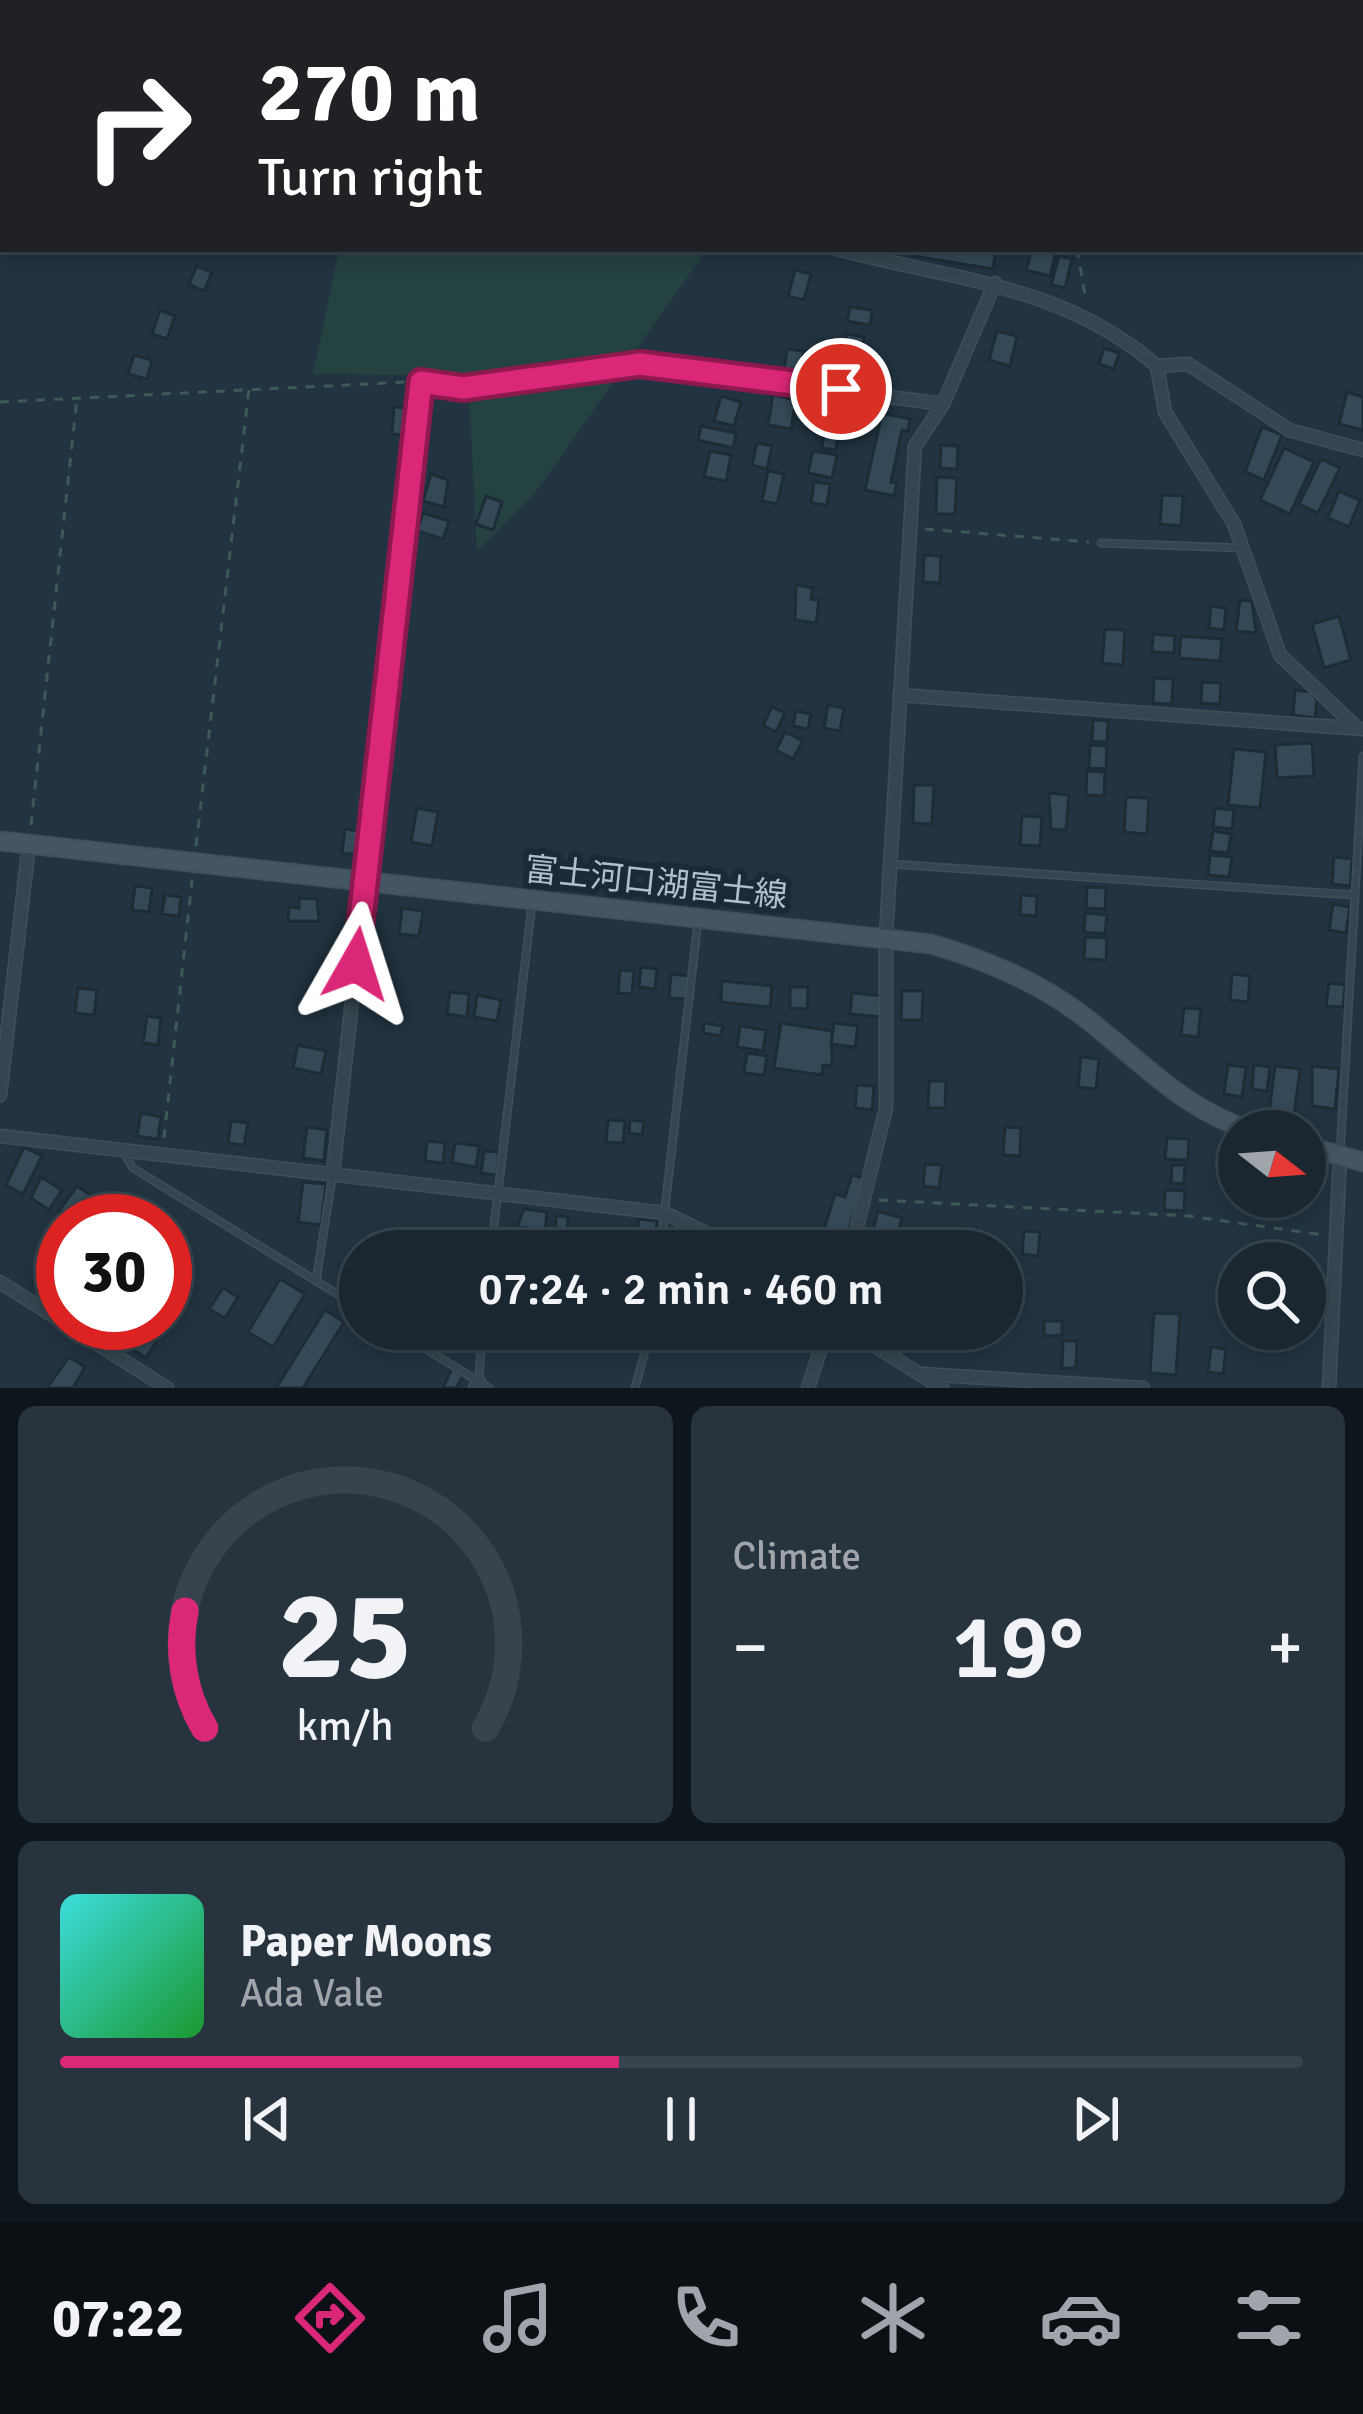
<!DOCTYPE html>
<meta charset="utf-8">
<style>
:root{--surface:#1a2731;--page:#27333d;--text:#f1f3f6;--muted:#9fa5ab;--line:#38444d;--accent:#db2777}
body{margin:0;font-family:Signika,"Noto Sans JP",sans-serif;background:var(--page);color:var(--text);height:100vh;display:flex;flex-direction:column;font-size:45px;white-space:nowrap}
*{box-sizing:border-box;margin:0}
p{font-size:39px;color:var(--muted)}
.icon{flex:none;width:66px;height:66px;fill:none;stroke:currentColor;stroke-width:2;stroke-linecap:round;stroke-linejoin:round}
.map{position:relative;height:1388px;overflow:hidden}
.drawer{display:flex;flex-direction:column;gap:18px;padding:18px;background:#0e151b;flex:1}
.drawer>*{flex:none}
.hud{position:absolute;left:0px;top:0px;width:1365px;height:252px;box-shadow:0 6px 18px #0003,0 0 0 3px var(--line);background:#202124;color:#fff;overflow:hidden}
.needle{width:78px;rotate:107deg}
.fabs{position:absolute;left:1218px;top:1110px;display:grid;gap:24px}
.fabs a{display:grid;place-items:center;width:108px;height:108px;border-radius:50%;background:var(--surface);box-shadow:0 6px 18px #0003,0 0 0 3px var(--line);font-size:60px}
.speed{position:absolute;left:36px;top:1194px;display:flex;gap:24px;font-size:60px;font-weight:700;text-align:center}
.speed>*{display:grid;place-content:center;width:156px;height:156px;border-radius:50%;background:var(--surface);box-shadow:0 6px 18px #0003,0 0 0 3px var(--line);line-height:1}
.speed .limit{border:18px solid #d22;background:#fff;color:#111}
.pin{position:absolute;display:grid;place-items:center;width:102px;height:102px;color:#fff;margin:-51px;border:6px solid #fff;border-radius:50%;box-shadow:0 3px 12px #0007}
.me{position:absolute;width:132px;margin:-66px;rotate:6deg;stroke-linejoin:round;filter:drop-shadow(0 0 9px #0008)}
.turn{display:flex;align-items:center;gap:42px;height:252px;padding:0 60px;font-size:54px}
.turn .icon{width:156px;height:156px;stroke-width:2.5}
.turn b{display:block;font-size:84px;line-height:102px}
.big{font-size:90px;font-weight:600;line-height:1.1}
.drawer .card{flex:1;display:flex;flex-direction:column;justify-content:center;gap:18px;min-width:0;padding:0 42px;border-radius:18px;background:var(--page)}
.drawer .dial{align-items:center;gap:0}
.dial svg{height:312px;overflow:visible;fill:none;stroke:var(--line);stroke-width:7;stroke-linecap:round;text-anchor:middle}
.dial text{fill:var(--text);stroke:none}
.song{display:flex;align-items:center;gap:36px}
.cover{width:144px;height:144px;border-radius:18px;background:linear-gradient(135deg,hsl(180 70% 55%),hsl(130 70% 35%))}
.played{height:12px;border-radius:6px;background:linear-gradient(90deg,var(--accent) 45%,var(--line) 45%)}
.keys{display:flex;justify-content:space-around;direction:ltr}
.heat{display:flex;justify-content:space-between;align-items:center;font-size:66px;direction:ltr}
.drawer .tiles{flex:1;display:grid;gap:18px;grid-template-columns:1fr 1fr}
.card:last-child{grid-column:span 2}
.trip{position:absolute;left:339px;top:1230px;width:684px;height:120px;border-radius:60px;background:var(--surface);box-shadow:0 6px 18px #0003,0 0 0 3px var(--line);font-weight:600;line-height:120px;text-align:center}
.menu{display:flex;height:192px;justify-content:space-around;align-items:center;background:#0a1014;color:var(--muted)}
.menu .icon{width:84px;height:84px}
.menu .active{color:var(--accent)}
.menu b{font-size:54px;color:var(--text)}
.map>svg:first-child{display:block}
.green{fill:#244240}
.building{fill:#334957;stroke:#1d2d37;stroke-width:3}
.lines{fill:none;stroke-linecap:round;stroke-linejoin:round}
.service-casing{stroke:#3f4f59;stroke-width:9}
.minor-casing{stroke:#3f4f59;stroke-width:15}
.secondary-casing{stroke:#3f4f59;stroke-width:21}
.path{stroke:#3d5a57;stroke-width:3;stroke-dasharray:9 9;stroke-linecap:butt}
.service{stroke:#364650;stroke-width:6}
.minor{stroke:#364650;stroke-width:12}
.secondary{stroke:#445564;stroke-width:18}
.route-casing{stroke:#8e194d;stroke-width:30}
.route{stroke:#db2777;stroke-width:21}
.labels{text-anchor:middle;dominant-baseline:central;stroke-width:12;stroke-linejoin:round;paint-order:stroke}
.street-label{font-size:33px;fill:#b2c0cb;stroke:#1b2b35}
</style>
<div class="map">
<svg width="1363" height="1388" viewBox="0 0 1363 1388">
<rect width="100%" height="100%" fill="#223441"/>
<g class="green">
<path d="M29 0H315L32 3Z"/>
<path d="M404 0H817L402 3Z"/>
<path d="M339 249H707L536 492 477 551 468 375 313 374Z"/>
</g>
<g class="building">
<path d="M3 118V170H0V119Z"/>
<path d="M915 249H996L993 269 914 256Z"/>
<path d="M1032 249H1057L1050 276 1026 270Z"/>
<path d="M1059 256 1072 259 1065 288 1051 285Z"/>
<path d="M197 266 212 272 204 291 189 284Z"/>
<path d="M795 270 811 274 804 300 788 296Z"/>
<path d="M850 307 872 310 870 325 847 321Z"/>
<path d="M160 310 175 316 167 339 152 334Z"/>
<path d="M997 331 1017 336 1010 366 989 360Z"/>
<path d="M847 334 864 337 861 358 843 355Z"/>
<path d="M1104 348 1119 353 1114 369 1099 364Z"/>
<path d="M787 349 803 351 801 373 784 371Z"/>
<path d="M134 355 152 360 147 379 128 374Z"/>
<path d="M846 360 862 363 857 387 841 384Z"/>
<path d="M1347 392 1363 397V430L1339 424Z"/>
<path d="M773 395 796 400 791 429 768 425Z"/>
<path d="M721 396 741 402 734 426 714 421Z"/>
<path d="M829 397 846 400 842 424 825 421Z"/>
<path d="M394 407 412 408 409 435 392 434Z"/>
<path d="M882 413 910 419 908 431 902 430 891 482 897 483 894 496 865 490Z"/>
<path d="M701 426 736 433 733 448 698 440Z"/>
<path d="M1262 427 1282 435 1264 480 1245 472Z"/>
<path d="M825 428 839 430 836 450 822 448Z"/>
<path d="M757 443 772 446 767 469 752 465Z"/>
<path d="M941 445 958 446 957 469 940 468Z"/>
<path d="M1284 448 1314 462 1290 514 1260 500Z"/>
<path d="M710 451 731 455 726 481 704 477Z"/>
<path d="M813 451 837 455 832 478 808 473Z"/>
<path d="M1321 459 1340 468 1318 513 1299 504Z"/>
<path d="M768 471 784 474 777 504 762 501Z"/>
<path d="M431 474 448 480 444 507 423 501Z"/>
<path d="M937 477 957 478 955 514H936Z"/>
<path d="M814 482 830 484 827 505 811 503Z"/>
<path d="M1339 491 1360 500 1349 527 1328 518Z"/>
<path d="M1162 495 1183 496 1181 526 1160 524Z"/>
<path d="M486 496 502 502 493 530 476 524Z"/>
<path d="M423 513 449 521 443 539 417 531Z"/>
<path d="M924 555 941 556 940 583 923 582Z"/>
<path d="M796 585 813 588 811 599 819 600 816 623 795 620Z"/>
<path d="M1240 600 1252 601 1256 633 1236 631Z"/>
<path d="M1211 606 1226 608 1224 630 1209 628Z"/>
<path d="M1339 616 1351 660 1324 668 1312 624Z"/>
<path d="M1105 629 1125 630 1123 665 1102 663Z"/>
<path d="M1153 634 1175 636 1174 653 1152 652Z"/>
<path d="M1181 636 1222 639 1220 661 1179 658Z"/>
<path d="M1154 678 1173 679 1172 704 1153 703Z"/>
<path d="M1202 682 1221 683 1220 704 1201 703Z"/>
<path d="M1295 690 1311 692 1317 700 1315 718 1293 715Z"/>
<path d="M828 705 844 708 840 731 824 728Z"/>
<path d="M772 707 785 713 776 732 763 725Z"/>
<path d="M796 711 811 714 808 729 793 726Z"/>
<path d="M1093 720 1108 721 1107 742 1092 741Z"/>
<path d="M785 732 803 741 793 759 776 750Z"/>
<path d="M1312 743 1314 776 1277 778 1275 745Z"/>
<path d="M1090 745 1107 746 1106 769 1089 768Z"/>
<path d="M1234 749 1266 752 1260 808 1228 805Z"/>
<path d="M1087 771 1105 772 1104 796 1086 795Z"/>
<path d="M914 785H934L932 824 913 823Z"/>
<path d="M1049 793 1069 795 1066 830 1051 829Z"/>
<path d="M1126 797 1149 798 1147 834 1124 832Z"/>
<path d="M417 808 438 812 432 846 411 842Z"/>
<path d="M1215 808 1234 810 1232 829 1213 827Z"/>
<path d="M1022 816 1042 817 1040 846 1020 845Z"/>
<path d="M345 829 366 832 363 855 342 853Z"/>
<path d="M1213 831 1231 834 1228 853 1210 851Z"/>
<path d="M1210 855 1232 857 1229 877 1208 875Z"/>
<path d="M1334 857 1352 859 1350 886 1332 884Z"/>
<path d="M135 886 152 888 149 912 132 910Z"/>
<path d="M1087 887 1106 888 1105 909 1086 908Z"/>
<path d="M165 895 181 897 179 916 162 914Z"/>
<path d="M1021 895 1037 896 1036 916 1020 915Z"/>
<path d="M299 898 317 899 319 921H288L289 907 299 908Z"/>
<path d="M1333 904 1350 907 1346 933 1329 930Z"/>
<path d="M402 908 423 911 419 936 399 934Z"/>
<path d="M1085 913 1107 915 1105 934 1084 932Z"/>
<path d="M1085 937 1107 938 1106 960 1084 959Z"/>
<path d="M641 967 657 969 655 989 639 987Z"/>
<path d="M620 970 634 971 632 994 618 993Z"/>
<path d="M671 974 689 976 687 999 669 998Z"/>
<path d="M1232 974 1250 976 1248 1002 1230 1000Z"/>
<path d="M722 981 772 986 770 1007 721 1002Z"/>
<path d="M1329 983 1345 985 1343 1007 1326 1006Z"/>
<path d="M790 987H808L807 1009 790 1008Z"/>
<path d="M78 988 97 990 94 1015 75 1013Z"/>
<path d="M902 991H923L922 1020H901Z"/>
<path d="M450 992 469 994 467 1017 447 1014Z"/>
<path d="M852 993 884 996 882 1017 850 1014Z"/>
<path d="M477 995 501 1000 497 1021 474 1017Z"/>
<path d="M1184 1008 1201 1009 1198 1037 1181 1035Z"/>
<path d="M147 1016 161 1018 158 1045 143 1043Z"/>
<path d="M704 1023 723 1026 721 1036 703 1033Z"/>
<path d="M781 1023 832 1031V1066L823 1065 822 1075 774 1068Z"/>
<path d="M834 1023 858 1026 855 1047 831 1044Z"/>
<path d="M740 1026 766 1030 763 1051 737 1047Z"/>
<path d="M298 1045 326 1051 321 1074 293 1068Z"/>
<path d="M747 1053 767 1056 764 1075 744 1073Z"/>
<path d="M1081 1057 1099 1059 1096 1089 1078 1087Z"/>
<path d="M1228 1065 1246 1067 1242 1097 1224 1094Z"/>
<path d="M1254 1065 1270 1067 1267 1091 1252 1089Z"/>
<path d="M1275 1066 1300 1069 1294 1116 1269 1113Z"/>
<path d="M1312 1066 1339 1069 1335 1109 1312 1106Z"/>
<path d="M929 1081H946L945 1108H928Z"/>
<path d="M857 1085 874 1086 872 1110 855 1108Z"/>
<path d="M141 1113 161 1117 158 1139 137 1136Z"/>
<path d="M608 1120 625 1121 623 1143 606 1142Z"/>
<path d="M630 1120 644 1122 642 1135 629 1133Z"/>
<path d="M231 1121 248 1123 244 1145 228 1143Z"/>
<path d="M307 1127 327 1130 324 1161 303 1158Z"/>
<path d="M1005 1127 1021 1128 1020 1156 1003 1155Z"/>
<path d="M1167 1138 1189 1139 1188 1160 1165 1159Z"/>
<path d="M427 1141 445 1143 443 1163 425 1161Z"/>
<path d="M455 1143 479 1146 476 1167 452 1163Z"/>
<path d="M24 1147 42 1156 23 1194 6 1185Z"/>
<path d="M484 1151 499 1152 497 1175 481 1173Z"/>
<path d="M925 1164 942 1165 939 1188 923 1186Z"/>
<path d="M1172 1165H1185L1184 1184 1171 1183Z"/>
<path d="M852 1175 864 1178 846 1239 823 1233 835 1194 845 1197Z"/>
<path d="M41 1177 62 1190 49 1210 31 1198Z"/>
<path d="M303 1182 326 1184 321 1225 298 1222Z"/>
<path d="M77 1186 92 1196 70 1221 58 1212Z"/>
<path d="M1165 1190 1185 1191 1184 1211 1164 1210Z"/>
<path d="M524 1209 547 1212 545 1230 517 1227Z"/>
<path d="M878 1211 902 1218 893 1251H867Z"/>
<path d="M556 1216 568 1217 567 1232 555 1231Z"/>
<path d="M639 1219 657 1221 653 1251 635 1250Z"/>
<path d="M63 1230V1281L52 1300 32 1284Z"/>
<path d="M1024 1231 1040 1232 1038 1256 1022 1254Z"/>
<path d="M958 1239 985 1242 984 1251H956Z"/>
<path d="M280 1279 305 1294 273 1347 248 1332Z"/>
<path d="M223 1288 238 1297 225 1318 209 1309Z"/>
<path d="M165 1304 175 1310 146 1358 130 1348 146 1323H165Z"/>
<path d="M325 1310 344 1322 303 1388H276Z"/>
<path d="M1154 1313 1180 1314 1176 1375 1150 1373Z"/>
<path d="M1044 1321H1062V1335L1044 1336Z"/>
<path d="M432 1329H448L446 1341 431 1339Z"/>
<path d="M454 1329H476L475 1347 452 1346Z"/>
<path d="M549 1329H567L564 1347 551 1345Z"/>
<path d="M1063 1341H1077L1076 1368H1062Z"/>
<path d="M1211 1347 1226 1349 1223 1374 1208 1372Z"/>
<path d="M69 1357 85 1367 73 1388H47Z"/>
<path d="M452 1368 463 1376 456 1388H443Z"/>
</g>
<g class="lines">
<defs>
<g id="service">
<path d="M1101 543 1242 548"/>
<path d="M891 864 1354 895"/>
<path d="M122 1150 133 1168 360 1308"/>
<path d="M1340 1154 1363 756"/>
<path d="M491 1251 532 904"/>
<path d="M660 1251 698 921"/>
<path d="M316 1281 333 1172"/>
<path d="M394 1329 489 1388"/>
<path d="M479 1379 482 1329"/>
<path d="M635 1388 651 1329"/>
</g>
<g id="minor">
<path d="M1362 20 1363 17"/>
<path d="M0 22 3 23"/>
<path d="M1362 140 1363 142"/>
<path d="M837 249C952 280 1062 284 1157 366L1188 364 1289 430 1363 450"/>
<path d="M1157 366 1165 412 1234 524 1280 655 1354 725"/>
<path d="M900 695 1363 729"/>
<path d="M0 1095 29 844"/>
<path d="M0 1136 665 1213 742 1251"/>
<path d="M333 1172 421 382 463 388 640 364 943 404"/>
<path d="M851 1251 886 1108V936L915 446 943 404 995 283"/>
<path d="M0 1282 63 1322"/>
<path d="M64 1323 167 1388"/>
<path d="M848 1329 942 1388"/>
<path d="M922 1374 1143 1388"/>
<path d="M475 1388 479 1382"/>
<path d="M808 1388 827 1329"/>
<path d="M1329 1388 1340 1155"/>
</g>
<g id="secondary">
<path d="M0 841 931 944C986 960 1036 981 1083 1016 1138 1058 1184 1111 1253 1131"/>
<path d="M1305 1146 1363 1162"/>
</g>
</defs>
<use href="#service" class="service-casing"/>
<use href="#minor" class="minor-casing"/>
<use href="#secondary" class="secondary-casing"/>
<g class="path">
<path d="M896 0 900 3"/>
<path d="M1077 249 1086 301"/>
<path d="M0 402 407 382"/>
<path d="M925 529 1089 542"/>
<path d="M31 825 77 398"/>
<path d="M196 846 249 389"/>
<path d="M164 1138 192 880"/>
<path d="M879 1200 1189 1216 1323 1235"/>
</g>
<use href="#service" class="service"/>
<use href="#minor" class="minor"/>
<use href="#secondary" class="secondary"/>
</g>
<g class="lines">
<defs>
<path id="route" d="M356 964 421 382 463 388 640 364 841 389"/>
</defs>
<use href="#route" class="route-casing"/>
<use href="#route" class="route"/>
</g>
<g class="labels">
<g class="street-label">
<text transform="translate(656 883) rotate(6)">富士河口湖富士線</text>
</g>
</g>
</svg>
<div class="fabs">
<a><svg class="needle" viewBox="-14 -14 28 28"><path d="M0-13l5 13h-10z" fill="#e53935"/><path d="M0 13l5-13h-10z" fill="#9fa5ab"/></svg></a>
<a><svg class="icon" aria-label="search" viewBox="0 0 24 24"><circle cx="10" cy="10" r="6"/><path d="M15 15l6 6"/></svg></a>
</div>
<div class="speed"><div class="limit">30</div></div>
<div class="pin" style="left:841px;top:389px;background:#d93025"><svg class="icon" aria-label="arrive" viewBox="0 0 24 24"><path d="M6 21V4h12l-3 4 3 4H6"/></svg></div>
<svg class="me" style="left:356px;top:964px" viewBox="-20 -20 40 40"><path d="M0-17L14 15 0 8-14 15z" fill="#db2777" stroke="#fff" stroke-width="4"/></svg>
<div class="trip">07:24 · 2 min · 460 m</div>
<div class="hud">
<div class="turn"><svg class="icon" aria-label="right" viewBox="0 0 24 24"><path d="M7 20v-9h11M14 6l5 5-5 5"/></svg><div><b>270 m</b>Turn right</div></div>
</div>
</div>
<section class="drawer">
<div class="tiles">
<div class="card dial"><svg viewBox="0 0 100 80">
<path d="M14 69A42 42 0 1 1 86 69"/>
<path d="M14 69A42 42 0 0 1 9 39" stroke="#db2777"/>
<text x="50" y="56" font-size="32" font-weight="700">25</text>
<text x="50" y="72" font-size="11">km/h</text>
</svg></div>
<div class="card"><p>Climate</p>
<div class="heat"><a>−</a><b class="big">19°</b><a>+</a></div>
</div>
<div class="card">
<div class="song"><i class="cover"></i><div><b>Paper Moons</b><p>Ada Vale</p></div></div>
<div class="played"></div>
<div class="keys"><svg class="icon" aria-label="previous" viewBox="0 0 24 24"><path d="M18 5L8 12l10 7zM5 5v14"/></svg><svg class="icon" aria-label="pause" viewBox="0 0 24 24"><path d="M8 5v14M16 5v14"/></svg><svg class="icon" aria-label="next" viewBox="0 0 24 24"><path d="M6 5l10 7-10 7zM19 5v14"/></svg></div>
</div>
</div>
</section>
<nav class="menu">
<b>07:22</b>
<svg class="icon active" aria-label="directions" viewBox="0 0 24 24"><path d="M12 3l9 9-9 9-9-9zM9 14v-3h6M13 9l2 2-2 2"/></svg>
<svg class="icon" aria-label="music" viewBox="0 0 24 24"><path d="M9 18V5l10-2v13"/><circle cx="6" cy="18" r="3"/><circle cx="16" cy="16" r="3"/></svg>
<svg class="icon" aria-label="phone" viewBox="0 0 24 24"><path d="M5 4h4l2 5-3 2q2 4 5 5l2-3 5 2v4C11 20 4 13 5 4z"/></svg>
<svg class="icon" aria-label="climate" viewBox="0 0 24 24"><path d="M12 3v18M4 7l16 10M4 17L20 7"/></svg>
<svg class="icon" aria-label="car" viewBox="0 0 24 24"><path d="M5 17H2v-5l4-1 3-4h7l3 4 3 1v5h-3M9 17h6M6 11h13"/><circle cx="7" cy="17" r="2"/><circle cx="17" cy="17" r="2"/></svg>
<svg class="icon" aria-label="filters" viewBox="0 0 24 24"><path d="M4 7h16M4 17h16"/><circle cx="9" cy="7" r="2"/><circle cx="15" cy="17" r="2"/></svg>
</nav>
